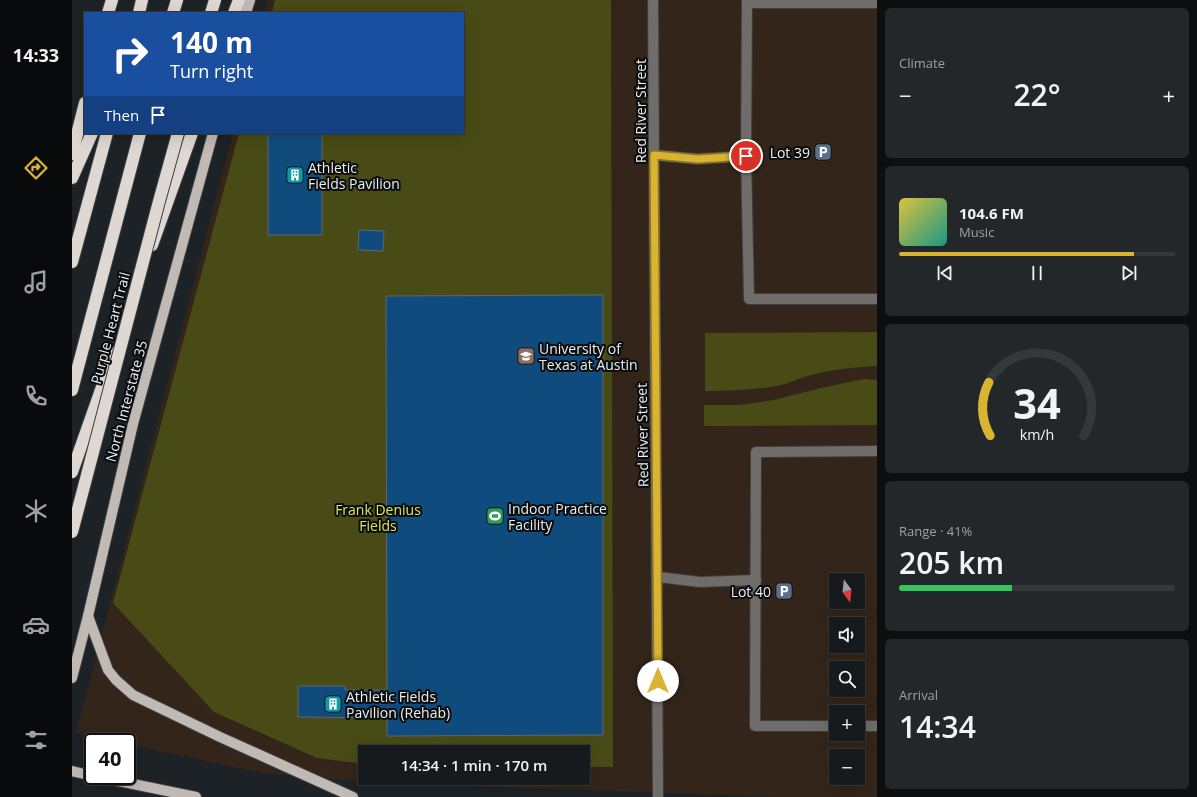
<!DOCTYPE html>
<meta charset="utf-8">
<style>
:root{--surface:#161a1c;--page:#232729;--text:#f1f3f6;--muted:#9ea1a3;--line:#35383b;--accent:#dab333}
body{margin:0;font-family:"Open Sans",sans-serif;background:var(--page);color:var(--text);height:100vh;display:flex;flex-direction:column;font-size:15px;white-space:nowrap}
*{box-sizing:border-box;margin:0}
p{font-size:13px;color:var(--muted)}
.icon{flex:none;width:22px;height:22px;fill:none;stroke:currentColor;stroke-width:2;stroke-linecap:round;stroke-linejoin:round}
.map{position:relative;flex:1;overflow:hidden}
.side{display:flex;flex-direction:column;gap:8px;padding:8px;background:#0c0e0f;width:320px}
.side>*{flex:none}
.top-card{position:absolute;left:12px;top:12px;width:380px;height:122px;border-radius:0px;box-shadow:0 4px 16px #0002,0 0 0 1px var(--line);background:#1a4fa0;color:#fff;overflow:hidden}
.needle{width:26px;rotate:165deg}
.fabs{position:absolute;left:757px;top:573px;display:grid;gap:8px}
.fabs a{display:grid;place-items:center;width:36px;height:36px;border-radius:0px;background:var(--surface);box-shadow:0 4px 16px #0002,0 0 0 1px var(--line);font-size:20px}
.speed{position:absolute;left:12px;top:733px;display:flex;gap:8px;font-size:20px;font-weight:700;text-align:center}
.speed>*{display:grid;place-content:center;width:52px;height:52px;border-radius:50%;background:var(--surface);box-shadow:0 4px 16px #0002,0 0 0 1px var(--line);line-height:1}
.speed .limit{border:2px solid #111;border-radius:6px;background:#fff;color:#111}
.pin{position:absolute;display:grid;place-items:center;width:34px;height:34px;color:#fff;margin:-17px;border:2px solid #fff;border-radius:50%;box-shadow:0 1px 4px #0007}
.me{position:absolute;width:44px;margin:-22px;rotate:0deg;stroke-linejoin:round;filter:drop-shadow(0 0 3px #0008)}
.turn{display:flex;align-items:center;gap:14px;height:84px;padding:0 20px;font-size:18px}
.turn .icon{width:52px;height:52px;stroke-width:2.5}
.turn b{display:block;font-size:28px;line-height:34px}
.then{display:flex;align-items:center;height:38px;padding:0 20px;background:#0003;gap:8px;font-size:15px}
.big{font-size:30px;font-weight:600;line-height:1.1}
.side .tile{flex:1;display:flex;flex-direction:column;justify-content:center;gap:6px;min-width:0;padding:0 14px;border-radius:6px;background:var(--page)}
.side .dial{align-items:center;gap:0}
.dial svg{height:104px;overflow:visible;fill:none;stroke:var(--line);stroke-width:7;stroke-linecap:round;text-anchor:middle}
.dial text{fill:var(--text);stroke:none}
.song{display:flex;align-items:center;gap:12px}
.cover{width:48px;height:48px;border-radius:6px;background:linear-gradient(135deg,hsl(50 70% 55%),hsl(170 70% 35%))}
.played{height:4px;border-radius:2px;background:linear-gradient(90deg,var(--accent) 85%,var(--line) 85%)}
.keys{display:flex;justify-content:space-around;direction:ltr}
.heat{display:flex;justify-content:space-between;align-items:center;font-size:22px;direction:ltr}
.charge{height:6px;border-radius:3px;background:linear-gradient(90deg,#34c759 41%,var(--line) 0)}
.trip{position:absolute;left:286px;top:745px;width:232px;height:40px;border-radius:0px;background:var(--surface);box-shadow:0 4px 16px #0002,0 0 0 1px var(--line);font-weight:600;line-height:40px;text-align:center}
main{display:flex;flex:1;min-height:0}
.tabs{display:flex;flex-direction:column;width:72px;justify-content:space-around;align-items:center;background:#090a0b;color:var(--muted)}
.tabs .icon{width:28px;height:28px}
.tabs .active{color:var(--accent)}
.tabs b{font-size:18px;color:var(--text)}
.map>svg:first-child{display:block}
.education{fill:#332519;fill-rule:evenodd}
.green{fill:#484b15}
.building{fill:#104b7d;stroke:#61676d}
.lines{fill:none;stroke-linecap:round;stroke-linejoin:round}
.minor-casing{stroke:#3a3f43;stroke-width:12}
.major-casing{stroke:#3a3f43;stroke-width:12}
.highway-casing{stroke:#3a3f43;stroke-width:14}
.minor{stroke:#6f6c6a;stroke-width:10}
.major{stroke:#c0b9b4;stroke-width:10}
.highway{stroke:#dfd7d2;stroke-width:12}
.highway-bridge-casing{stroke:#3a3f43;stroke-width:14;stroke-linecap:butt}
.highway-bridge{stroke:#dfd7d2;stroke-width:12}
.route-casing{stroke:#8e7421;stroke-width:10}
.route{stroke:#dab333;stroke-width:7}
.labels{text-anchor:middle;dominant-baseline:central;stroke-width:4;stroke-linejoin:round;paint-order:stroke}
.street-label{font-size:14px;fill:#ecf0f3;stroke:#090b0d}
.poi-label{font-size:14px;fill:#ecf0f3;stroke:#090b0d;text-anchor:start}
.park-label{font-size:14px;fill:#dfe861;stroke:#090b0d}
</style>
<main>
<nav class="tabs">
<b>14:33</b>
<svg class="icon active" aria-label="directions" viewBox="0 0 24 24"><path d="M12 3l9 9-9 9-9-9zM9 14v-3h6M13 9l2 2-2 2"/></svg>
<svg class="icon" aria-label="music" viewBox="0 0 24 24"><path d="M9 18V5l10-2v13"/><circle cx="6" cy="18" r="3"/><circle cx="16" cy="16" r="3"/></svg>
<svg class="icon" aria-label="phone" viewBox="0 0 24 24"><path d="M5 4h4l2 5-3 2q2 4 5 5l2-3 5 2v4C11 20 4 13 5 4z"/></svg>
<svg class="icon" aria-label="climate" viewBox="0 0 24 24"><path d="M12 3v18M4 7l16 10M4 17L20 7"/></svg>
<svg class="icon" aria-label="car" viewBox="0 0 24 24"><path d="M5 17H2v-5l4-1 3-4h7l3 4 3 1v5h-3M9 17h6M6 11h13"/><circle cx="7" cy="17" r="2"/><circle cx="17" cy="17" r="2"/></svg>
<svg class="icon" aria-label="filters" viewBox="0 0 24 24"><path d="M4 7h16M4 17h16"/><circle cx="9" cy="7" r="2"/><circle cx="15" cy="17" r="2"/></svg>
</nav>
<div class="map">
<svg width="805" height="797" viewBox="0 0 805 797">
<rect width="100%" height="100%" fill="#1d2226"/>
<path class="education" d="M196 0H805V797H708L308 783 190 773 55 744V742H45L4 733 161 133H391V13H192ZM764 580H786V602H764ZM764 624H786V646H764ZM764 668H786V690H764ZM764 712H786V734H764ZM293 752H511V778H293ZM764 756H786V778H764Z"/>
<g class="green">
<path d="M203 0H539L541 767H511V752H293V764L245 758 142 712 41 603 167 133H391V13H200Z"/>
<path d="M805 332V366C781 367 756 370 732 377 725 379 717 383 709 385 685 390 659 391 633 391V333Z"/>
<path d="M792 379 805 380V425L632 426V405H667L702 400 749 388Z"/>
</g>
<g class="building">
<rect x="196" y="133" width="54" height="102"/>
<path d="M287 230 312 231 311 251 286 250Z"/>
<path d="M531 295V735L315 736V718L226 717V686H273V690H315L314 296Z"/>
</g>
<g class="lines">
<defs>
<g id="minor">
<path d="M581 0 586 797"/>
<path d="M675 0 674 156 677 299H805"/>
<path d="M675 3H805"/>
<path d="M582 155 626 159 674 156"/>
<path d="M586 577 628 582 684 580"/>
<path d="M764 726H683L684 452 805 451"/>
<path d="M786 726H805"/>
</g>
<g id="major">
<path d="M174 13 178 0"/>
<path d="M16 616 36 670 44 680 61 695 148 737 281 797"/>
<path d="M0 678 16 616 61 424 141 133"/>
<path d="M0 771 21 776"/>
<path d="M22 776 124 797"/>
</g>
<g id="highway">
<path d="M36 13 40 0"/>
<path d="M67 13 70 0"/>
<path d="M101 13 105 0"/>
<path d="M139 13 143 0"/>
<path d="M162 13 167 0"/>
<path d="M0 154 13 103"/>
<path d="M0 178 20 133"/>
<path d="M80 245 120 133"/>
<path d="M0 262 35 133"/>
<path d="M0 390 68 133"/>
<path d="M0 472 42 353"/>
</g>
</defs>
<use href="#minor" class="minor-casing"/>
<use href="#major" class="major-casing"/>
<use href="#highway" class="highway-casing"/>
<use href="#minor" class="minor"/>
<use href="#major" class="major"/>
<use href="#highway" class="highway"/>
<defs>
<path id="highway-bridge" d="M0 532 86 205 106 133"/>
</defs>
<use href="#highway-bridge" class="highway-bridge-casing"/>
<use href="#highway-bridge" class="highway-bridge"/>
</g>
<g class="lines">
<defs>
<path id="route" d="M586 681 582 155 626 159 674 156"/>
</defs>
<use href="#route" class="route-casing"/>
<use href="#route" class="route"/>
</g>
<defs>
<symbol id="parking-square" viewBox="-11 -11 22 22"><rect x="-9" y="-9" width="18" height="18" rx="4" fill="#5c6f8a" stroke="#090b0d"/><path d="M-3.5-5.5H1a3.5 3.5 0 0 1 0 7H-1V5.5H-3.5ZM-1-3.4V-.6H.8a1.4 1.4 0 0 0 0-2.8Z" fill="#fff"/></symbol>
<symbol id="building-square" viewBox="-11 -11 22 22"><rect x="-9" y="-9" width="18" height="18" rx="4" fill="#0f9aa8" stroke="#090b0d"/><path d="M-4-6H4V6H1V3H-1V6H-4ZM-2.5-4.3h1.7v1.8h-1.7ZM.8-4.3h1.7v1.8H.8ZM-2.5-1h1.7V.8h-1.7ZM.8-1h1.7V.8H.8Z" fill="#fff"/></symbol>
<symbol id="university-square" viewBox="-11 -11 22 22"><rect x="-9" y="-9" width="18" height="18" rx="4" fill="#8d6e63" stroke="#090b0d"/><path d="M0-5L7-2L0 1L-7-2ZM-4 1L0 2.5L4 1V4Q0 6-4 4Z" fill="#fff"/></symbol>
<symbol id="stadium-square" viewBox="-11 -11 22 22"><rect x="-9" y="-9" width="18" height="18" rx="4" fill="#2e9e5b" stroke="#090b0d"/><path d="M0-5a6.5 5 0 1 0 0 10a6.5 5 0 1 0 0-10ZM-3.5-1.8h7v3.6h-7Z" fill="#fff"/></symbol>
</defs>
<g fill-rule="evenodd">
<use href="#parking-square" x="741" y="142" width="20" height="20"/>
<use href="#building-square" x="213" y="165" width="20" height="20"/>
<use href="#university-square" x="444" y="346" width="20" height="20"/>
<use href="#stadium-square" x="413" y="506" width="20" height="20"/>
<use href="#parking-square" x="702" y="581" width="20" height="20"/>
<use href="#building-square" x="251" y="694" width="20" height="20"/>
</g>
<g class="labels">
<g class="street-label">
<text transform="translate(568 111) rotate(-90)">Red River Street</text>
<text transform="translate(38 328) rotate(-75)">Purple Heart Trail</text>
<text transform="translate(54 401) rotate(-75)">North Interstate 35</text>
<text transform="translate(570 435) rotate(-91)">Red River Street</text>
</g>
<g class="poi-label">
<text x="738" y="152" text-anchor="end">Lot 39</text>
<text x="236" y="167">Athletic<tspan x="236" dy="16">Fields Pavilion</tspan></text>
<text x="467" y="348">University of<tspan x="467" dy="16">Texas at Austin</tspan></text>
<text x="436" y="508">Indoor Practice<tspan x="436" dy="16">Facility</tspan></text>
<text x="699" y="591" text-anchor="end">Lot 40</text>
<text x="274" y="696">Athletic Fields<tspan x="274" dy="16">Pavilion (Rehab)</tspan></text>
</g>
<g class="park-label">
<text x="306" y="509">Frank Denius<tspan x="306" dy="16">Fields</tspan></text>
</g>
</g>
</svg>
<div class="fabs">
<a><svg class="needle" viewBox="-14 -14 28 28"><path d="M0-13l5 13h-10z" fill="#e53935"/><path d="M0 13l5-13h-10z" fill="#9ea1a3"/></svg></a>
<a><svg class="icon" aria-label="sound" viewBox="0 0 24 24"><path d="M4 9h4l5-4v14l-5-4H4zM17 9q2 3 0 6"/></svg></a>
<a><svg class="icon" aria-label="search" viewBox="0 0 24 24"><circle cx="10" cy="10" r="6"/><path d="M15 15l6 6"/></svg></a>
<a>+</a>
<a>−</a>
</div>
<div class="speed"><div class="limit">40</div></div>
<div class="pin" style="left:674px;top:156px;background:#d93025"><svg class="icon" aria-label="arrive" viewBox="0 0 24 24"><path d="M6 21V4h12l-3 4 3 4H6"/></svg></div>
<svg class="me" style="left:586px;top:681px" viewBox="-20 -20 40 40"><circle r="19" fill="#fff"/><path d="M0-13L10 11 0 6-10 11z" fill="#dab333"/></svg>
<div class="trip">14:34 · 1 min · 170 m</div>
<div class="top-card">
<div class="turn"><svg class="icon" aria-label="right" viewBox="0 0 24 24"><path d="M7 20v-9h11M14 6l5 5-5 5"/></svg><div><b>140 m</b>Turn right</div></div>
<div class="then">Then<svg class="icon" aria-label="arrive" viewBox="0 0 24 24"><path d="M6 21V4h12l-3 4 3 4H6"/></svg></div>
</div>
</div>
<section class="side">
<div class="tile"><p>Climate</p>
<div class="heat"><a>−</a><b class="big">22°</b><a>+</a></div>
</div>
<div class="tile">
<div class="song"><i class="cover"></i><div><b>104.6 FM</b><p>Music</p></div></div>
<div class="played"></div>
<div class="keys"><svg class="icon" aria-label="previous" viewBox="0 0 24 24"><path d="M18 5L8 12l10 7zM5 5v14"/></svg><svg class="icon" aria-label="pause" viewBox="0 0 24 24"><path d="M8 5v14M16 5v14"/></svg><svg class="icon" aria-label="next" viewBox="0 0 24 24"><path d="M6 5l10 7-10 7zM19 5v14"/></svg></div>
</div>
<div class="tile dial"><svg viewBox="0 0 100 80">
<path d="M14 69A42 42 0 1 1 86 69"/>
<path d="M14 69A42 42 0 0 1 13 28" stroke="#dab333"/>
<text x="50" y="56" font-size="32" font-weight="700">34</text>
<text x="50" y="72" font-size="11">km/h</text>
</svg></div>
<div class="tile"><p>Range · 41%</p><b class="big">205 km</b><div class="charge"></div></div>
<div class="tile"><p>Arrival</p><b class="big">14:34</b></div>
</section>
</main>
